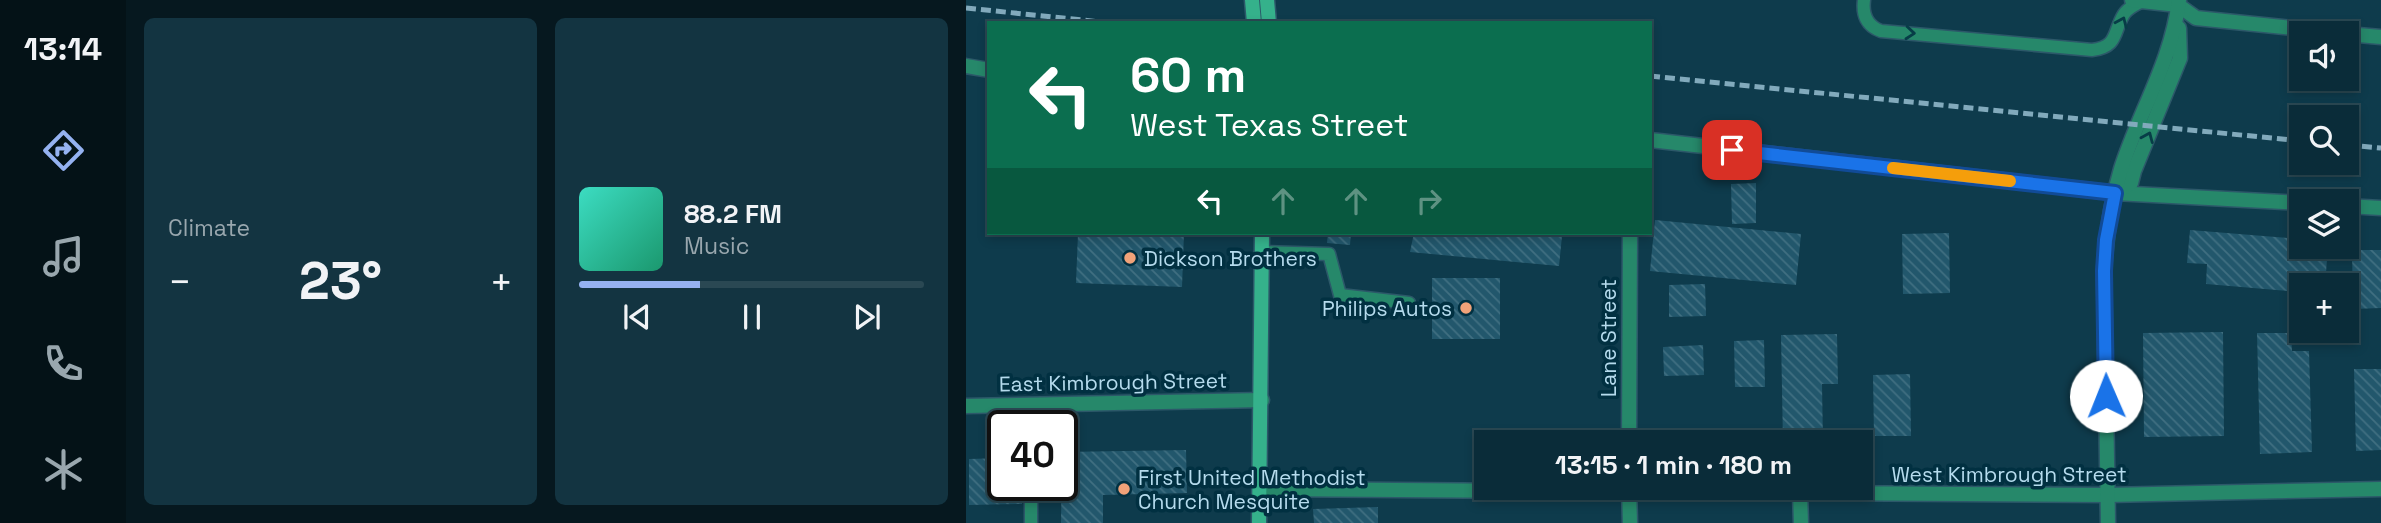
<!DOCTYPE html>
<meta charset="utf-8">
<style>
:root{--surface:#0a2c39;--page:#133441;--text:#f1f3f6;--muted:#99a7ae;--line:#2a4853;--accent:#95b2f1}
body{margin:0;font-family:"Space Grotesk",sans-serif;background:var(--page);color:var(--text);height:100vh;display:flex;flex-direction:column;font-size:26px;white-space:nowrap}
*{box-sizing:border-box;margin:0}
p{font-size:23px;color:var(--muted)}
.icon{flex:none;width:38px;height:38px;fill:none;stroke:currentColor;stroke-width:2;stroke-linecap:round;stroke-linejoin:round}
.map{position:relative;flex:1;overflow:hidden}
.panel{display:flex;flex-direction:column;gap:18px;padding:18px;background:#06181f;width:840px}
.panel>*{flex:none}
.guide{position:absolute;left:21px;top:21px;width:665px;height:214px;border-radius:0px;box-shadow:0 4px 10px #0003,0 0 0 2px var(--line);background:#0b6e4f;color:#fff;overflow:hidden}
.controls{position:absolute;left:1323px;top:21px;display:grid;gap:14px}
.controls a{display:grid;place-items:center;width:70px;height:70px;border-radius:0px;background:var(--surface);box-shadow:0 4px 10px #0003,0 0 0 2px var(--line);font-size:35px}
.speed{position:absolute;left:21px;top:410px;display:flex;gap:14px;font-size:35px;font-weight:700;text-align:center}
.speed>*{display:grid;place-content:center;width:91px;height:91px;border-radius:50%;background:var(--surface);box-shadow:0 4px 10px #0003,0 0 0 2px var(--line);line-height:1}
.speed .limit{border:4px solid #111;border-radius:10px;background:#fff;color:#111}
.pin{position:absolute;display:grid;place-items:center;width:60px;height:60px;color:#fff;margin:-30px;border-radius:14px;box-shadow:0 4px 10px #0006}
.me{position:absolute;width:77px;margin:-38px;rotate:359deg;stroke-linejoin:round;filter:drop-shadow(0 0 5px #0008)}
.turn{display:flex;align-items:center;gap:24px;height:147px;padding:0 28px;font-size:32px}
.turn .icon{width:91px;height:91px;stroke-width:2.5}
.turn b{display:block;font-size:49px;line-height:60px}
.lanes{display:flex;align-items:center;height:66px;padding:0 28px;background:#0003;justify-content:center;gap:35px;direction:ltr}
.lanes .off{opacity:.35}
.big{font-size:52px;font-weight:800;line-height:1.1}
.panel .card{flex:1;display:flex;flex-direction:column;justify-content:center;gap:10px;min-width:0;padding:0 24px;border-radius:10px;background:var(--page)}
.song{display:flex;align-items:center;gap:21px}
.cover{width:84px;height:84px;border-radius:10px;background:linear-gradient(135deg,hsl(170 70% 55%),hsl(160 70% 35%))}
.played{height:7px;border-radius:4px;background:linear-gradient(90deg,var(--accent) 35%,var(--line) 35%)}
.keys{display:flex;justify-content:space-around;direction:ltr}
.heat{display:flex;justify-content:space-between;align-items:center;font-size:38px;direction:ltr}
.panel .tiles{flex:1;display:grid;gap:18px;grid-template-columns:repeat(2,1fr)}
.trip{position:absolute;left:508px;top:430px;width:399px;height:70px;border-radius:0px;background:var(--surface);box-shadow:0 4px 10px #0003,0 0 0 2px var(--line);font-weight:800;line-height:70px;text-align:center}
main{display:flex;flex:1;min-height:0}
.tab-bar{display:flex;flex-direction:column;width:126px;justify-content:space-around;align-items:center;background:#041217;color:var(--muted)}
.tab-bar .icon{width:49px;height:49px}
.tab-bar .on{color:var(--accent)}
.tab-bar b{font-size:32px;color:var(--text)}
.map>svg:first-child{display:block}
.building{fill:url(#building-back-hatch)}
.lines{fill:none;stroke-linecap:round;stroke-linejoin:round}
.service-casing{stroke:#2c5869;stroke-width:15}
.minor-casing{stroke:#2c5869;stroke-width:17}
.tertiary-casing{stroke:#2c5869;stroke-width:17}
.secondary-casing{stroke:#2c5869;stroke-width:17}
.service{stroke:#26886a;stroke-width:12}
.minor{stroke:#26886a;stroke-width:14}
.tertiary{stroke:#26886a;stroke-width:14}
.secondary{stroke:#35b18b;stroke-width:14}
.rail{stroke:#82aabc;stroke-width:5;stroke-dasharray:10 5;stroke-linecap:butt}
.oneway{stroke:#073d47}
.route-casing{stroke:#114b97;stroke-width:18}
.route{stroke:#1a73e8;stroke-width:12}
.slow{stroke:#f59e0b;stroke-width:12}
.poi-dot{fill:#f0a279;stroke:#013041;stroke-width:2.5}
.labels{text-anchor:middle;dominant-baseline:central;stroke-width:7;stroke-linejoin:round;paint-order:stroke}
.poi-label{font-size:21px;fill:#b5dbed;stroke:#013041;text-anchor:start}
.street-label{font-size:21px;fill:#b5dbed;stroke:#013041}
</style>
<main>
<nav class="tab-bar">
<b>13:14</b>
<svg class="icon on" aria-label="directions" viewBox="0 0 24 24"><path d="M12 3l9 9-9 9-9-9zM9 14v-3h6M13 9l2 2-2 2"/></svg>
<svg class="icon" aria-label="music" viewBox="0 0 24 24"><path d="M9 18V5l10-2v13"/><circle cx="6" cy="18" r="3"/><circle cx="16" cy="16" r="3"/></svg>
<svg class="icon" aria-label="phone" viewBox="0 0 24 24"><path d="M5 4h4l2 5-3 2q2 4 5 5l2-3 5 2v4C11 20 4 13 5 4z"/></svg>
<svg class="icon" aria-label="climate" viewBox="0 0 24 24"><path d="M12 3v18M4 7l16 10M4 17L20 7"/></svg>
</nav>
<section class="panel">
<div class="tiles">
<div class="card"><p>Climate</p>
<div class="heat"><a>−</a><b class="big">23°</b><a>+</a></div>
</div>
<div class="card">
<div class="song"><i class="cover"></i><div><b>88.2 FM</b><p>Music</p></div></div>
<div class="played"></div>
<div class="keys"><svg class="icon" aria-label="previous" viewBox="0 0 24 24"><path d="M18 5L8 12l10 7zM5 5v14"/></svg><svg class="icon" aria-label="pause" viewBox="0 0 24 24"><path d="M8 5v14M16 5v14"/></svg><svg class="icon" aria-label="next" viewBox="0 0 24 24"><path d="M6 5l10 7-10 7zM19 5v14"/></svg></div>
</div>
</div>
</section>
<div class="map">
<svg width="1415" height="523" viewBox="0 0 1415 523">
<defs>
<pattern id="building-back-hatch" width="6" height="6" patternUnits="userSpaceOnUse" patternTransform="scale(1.75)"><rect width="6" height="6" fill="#22576c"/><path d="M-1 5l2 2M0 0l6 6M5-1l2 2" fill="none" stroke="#406f81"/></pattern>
</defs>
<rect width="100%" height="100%" fill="#0e3b4c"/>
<g class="building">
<path d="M790 183V223L766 224 765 184Z"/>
<path d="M689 220 835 234 830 285 684 271Z"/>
<path d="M1224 230 1335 239V247H1362L1359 285H1335V292L1240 284 1241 264 1221 263Z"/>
<path d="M112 233H218L216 287 110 283Z"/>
<path d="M362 233H385L384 245 361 243Z"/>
<path d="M448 233H657V237L596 236 593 266 444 252Z"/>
<path d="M983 233 984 293 937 294 936 234Z"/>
<path d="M1386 250H1415V308L1387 309Z"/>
<rect x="466" y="278" width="68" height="61"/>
<path d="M739 284 740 316 703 317V285Z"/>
<path d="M1257 332 1258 436 1178 437 1177 333Z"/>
<path d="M1291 333H1325L1326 351H1343L1346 452 1294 454Z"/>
<path d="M871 334 872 384H856L857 443H817L815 335Z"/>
<path d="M798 340 799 387H769L768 341Z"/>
<path d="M737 345 738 375 698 376 697 347Z"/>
<path d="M1388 369H1415V450L1390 451Z"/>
<path d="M944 374 945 436H908L907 375Z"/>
<path d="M220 450 221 493 137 495V523H95L96 452Z"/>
<path d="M37 458V485H56V504L3 505V459Z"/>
<path d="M412 507V523H348L347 509Z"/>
</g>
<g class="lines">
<defs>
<g id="service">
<path d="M898 0C896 15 901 26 915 31L1126 50C1153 47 1147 31 1158 14 1162 8 1170 4 1177 1"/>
<path d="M295 252 363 254 374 295 443 303"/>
<path d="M64 405 65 425"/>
<path d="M65 485V523"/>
</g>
<g id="minor">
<path d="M1166 0 1212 5 1230 18 1376 33"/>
<path d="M1381 34 1415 37"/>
<path d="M0 66 23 70"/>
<path d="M684 140 1149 193 1335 203"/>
<path d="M1381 206 1415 208"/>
<path d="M0 406 296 400"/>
<path d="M663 443 664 233"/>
<path d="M663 488 664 523"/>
<path d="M294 489 1142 495 1415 489"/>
<path d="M834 494 835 523"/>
</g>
<g id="tertiary">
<path d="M1149 193 1165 183 1168 171 1214 58 1213 28"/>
<path d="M1142 523 1138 271C1140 237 1145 202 1155 169 1173 112 1206 61 1213 0"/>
</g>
<g id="secondary">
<path d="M286 0 288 23"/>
<path d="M301 0 303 23"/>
<path d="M293 523 296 233"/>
</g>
</defs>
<use href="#service" class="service-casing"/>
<use href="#minor" class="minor-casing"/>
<use href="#tertiary" class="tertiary-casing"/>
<use href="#secondary" class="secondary-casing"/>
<use href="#service" class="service"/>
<use href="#minor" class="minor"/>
<use href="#tertiary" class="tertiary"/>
<use href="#secondary" class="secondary"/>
<g class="rail">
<path d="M0 8 145 23"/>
<path d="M684 76 1335 141"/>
<path d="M1381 145 1415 148"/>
</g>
</g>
<defs><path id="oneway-chevron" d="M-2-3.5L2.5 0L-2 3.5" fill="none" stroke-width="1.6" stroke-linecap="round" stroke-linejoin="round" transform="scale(1.75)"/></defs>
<g class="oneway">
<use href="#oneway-chevron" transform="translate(1156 22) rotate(-66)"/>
<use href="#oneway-chevron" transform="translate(944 33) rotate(5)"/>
<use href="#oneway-chevron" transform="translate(1182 137) rotate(-67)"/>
</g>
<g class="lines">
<defs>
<path id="route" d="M766 150 1149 193 1140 240 1138 271 1140 396"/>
</defs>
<use href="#route" class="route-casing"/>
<use href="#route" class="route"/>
<path class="slow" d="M927 168 1044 181"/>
</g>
<g class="poi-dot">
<circle cx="164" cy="258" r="7"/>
<circle cx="500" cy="308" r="7"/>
<circle cx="158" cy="489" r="7"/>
</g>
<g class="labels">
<g class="poi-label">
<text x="178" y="258">Dickson Brothers</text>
<text x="486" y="308" text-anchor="end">Philips Autos</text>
<text x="172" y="477">First United Methodist<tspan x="172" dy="24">Church Mesquite</tspan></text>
</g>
<g class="street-label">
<text transform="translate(642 338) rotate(-90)">Lane Street</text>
<text transform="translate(147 382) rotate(-1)">East Kimbrough Street</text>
<text x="1043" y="474">West Kimbrough Street</text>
</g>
</g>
</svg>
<div class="controls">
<a><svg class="icon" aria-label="sound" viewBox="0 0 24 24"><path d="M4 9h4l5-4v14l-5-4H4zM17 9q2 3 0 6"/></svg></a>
<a><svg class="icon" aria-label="search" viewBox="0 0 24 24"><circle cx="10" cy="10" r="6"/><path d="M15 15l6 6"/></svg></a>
<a><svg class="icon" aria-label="layers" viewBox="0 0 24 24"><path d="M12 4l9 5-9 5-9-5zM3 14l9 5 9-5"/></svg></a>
<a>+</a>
</div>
<div class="speed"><div class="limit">40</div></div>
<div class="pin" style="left:766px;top:150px;background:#d93025"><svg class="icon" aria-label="arrive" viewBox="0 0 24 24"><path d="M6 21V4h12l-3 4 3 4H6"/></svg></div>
<svg class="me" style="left:1140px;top:396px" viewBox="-20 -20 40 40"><circle r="19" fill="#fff"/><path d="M0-13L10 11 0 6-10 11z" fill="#1a73e8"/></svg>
<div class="trip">13:15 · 1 min · 180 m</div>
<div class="guide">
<div class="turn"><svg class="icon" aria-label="left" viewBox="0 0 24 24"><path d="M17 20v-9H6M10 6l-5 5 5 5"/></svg><div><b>60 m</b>West Texas Street</div></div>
<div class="lanes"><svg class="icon" aria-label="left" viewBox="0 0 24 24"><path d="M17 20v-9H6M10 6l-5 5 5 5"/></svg><svg class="icon off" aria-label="ahead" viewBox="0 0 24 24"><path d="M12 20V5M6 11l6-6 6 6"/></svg><svg class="icon off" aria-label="ahead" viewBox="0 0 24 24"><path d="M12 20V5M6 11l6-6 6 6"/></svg><svg class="icon off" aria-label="right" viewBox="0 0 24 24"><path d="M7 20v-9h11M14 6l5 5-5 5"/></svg></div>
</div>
</div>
</main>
